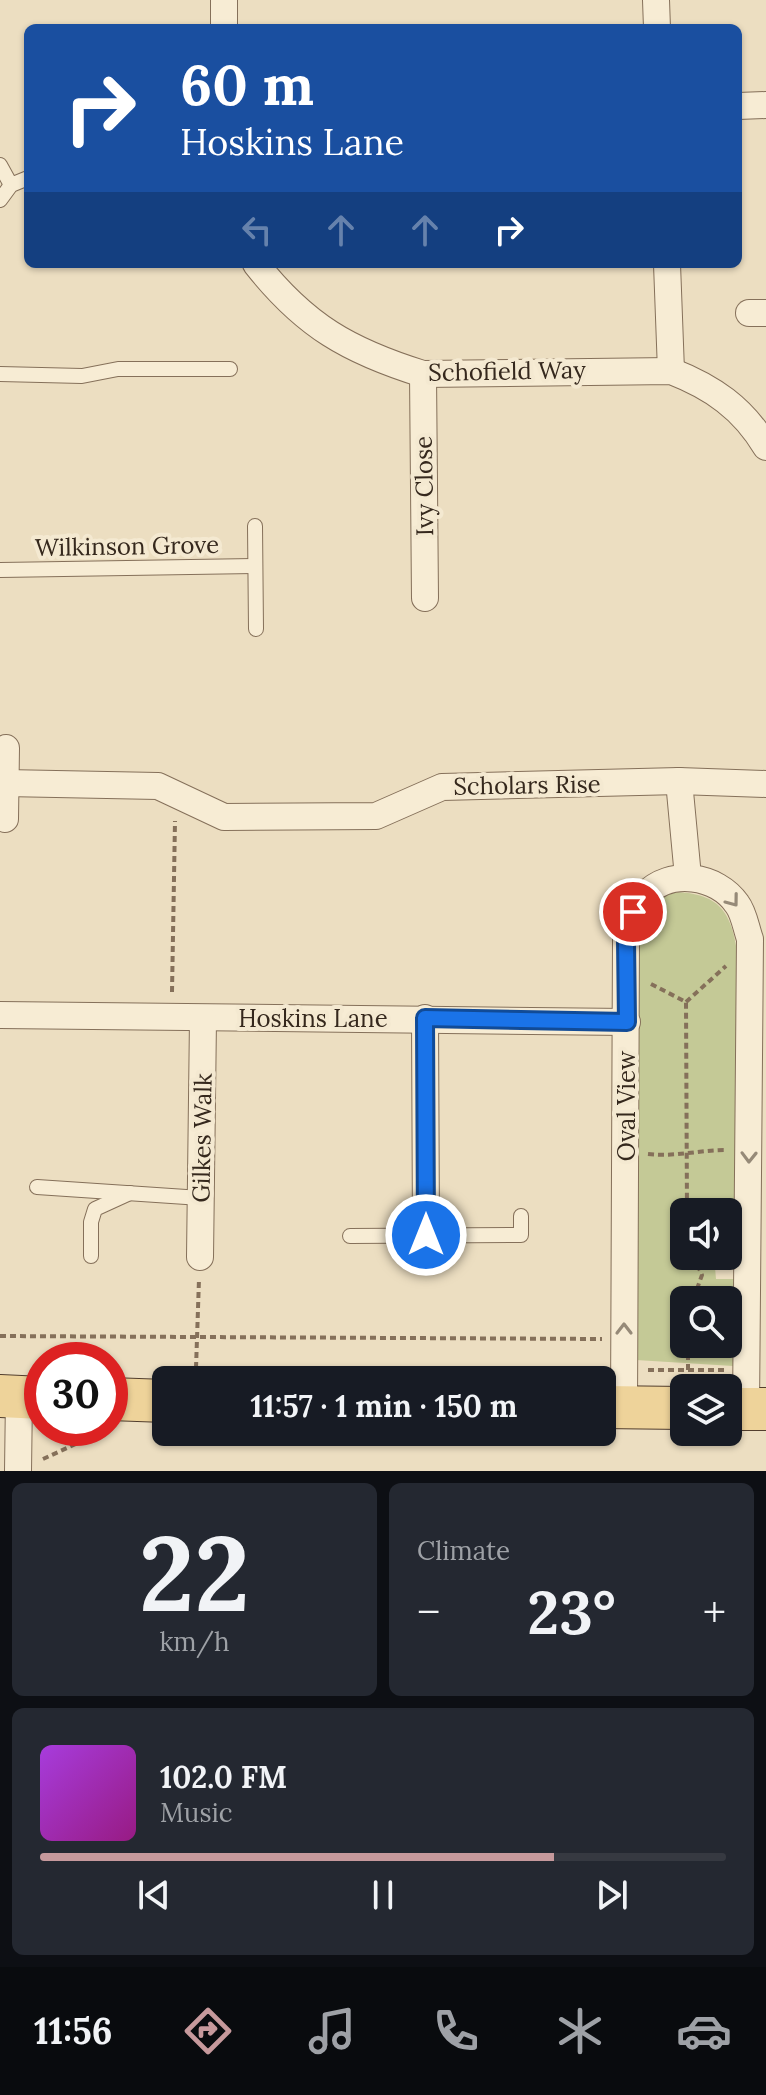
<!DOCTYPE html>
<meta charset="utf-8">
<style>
:root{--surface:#171b24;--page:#242831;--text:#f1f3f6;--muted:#9ea1a6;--line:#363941;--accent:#c6999c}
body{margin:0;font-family:Lora,serif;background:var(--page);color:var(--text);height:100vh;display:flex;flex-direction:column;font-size:30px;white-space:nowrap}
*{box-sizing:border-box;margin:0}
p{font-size:26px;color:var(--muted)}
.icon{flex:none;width:44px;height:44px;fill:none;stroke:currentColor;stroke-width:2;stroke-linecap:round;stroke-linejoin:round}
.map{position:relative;height:1471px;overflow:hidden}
.drawer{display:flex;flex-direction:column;gap:12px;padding:12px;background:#0d0f14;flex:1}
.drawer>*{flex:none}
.banner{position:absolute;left:24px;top:24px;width:718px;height:244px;border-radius:12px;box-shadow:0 2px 6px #0004;background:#1a4fa0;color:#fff;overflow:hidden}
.fabs{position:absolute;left:670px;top:1198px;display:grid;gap:16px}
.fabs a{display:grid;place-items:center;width:72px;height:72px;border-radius:12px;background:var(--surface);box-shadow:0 2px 6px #0004;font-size:40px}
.speed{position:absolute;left:24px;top:1342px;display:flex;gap:16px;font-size:40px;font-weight:700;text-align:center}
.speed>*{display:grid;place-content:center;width:104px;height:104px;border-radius:50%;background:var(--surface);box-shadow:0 2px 6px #0004;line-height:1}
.speed .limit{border:12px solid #d22;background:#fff;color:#111}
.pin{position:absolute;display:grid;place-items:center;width:68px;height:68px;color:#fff;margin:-34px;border:4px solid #fff;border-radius:50%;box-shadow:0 2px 8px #0007}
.me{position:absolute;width:88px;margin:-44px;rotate:0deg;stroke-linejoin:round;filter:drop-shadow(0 0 6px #0008)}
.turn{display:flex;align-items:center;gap:28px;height:168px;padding:0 24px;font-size:36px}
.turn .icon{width:104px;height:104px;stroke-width:2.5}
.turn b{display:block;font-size:56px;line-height:68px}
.lanes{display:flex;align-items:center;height:76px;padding:0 24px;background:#0003;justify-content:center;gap:40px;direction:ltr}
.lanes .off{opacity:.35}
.big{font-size:60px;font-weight:800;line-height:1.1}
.drawer .card{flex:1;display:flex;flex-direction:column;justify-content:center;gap:12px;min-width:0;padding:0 28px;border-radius:12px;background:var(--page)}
.drawer .dial{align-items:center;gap:0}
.dial b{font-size:104px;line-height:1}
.song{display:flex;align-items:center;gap:24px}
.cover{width:96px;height:96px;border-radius:12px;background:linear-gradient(135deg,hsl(280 70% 55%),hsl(310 70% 35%))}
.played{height:8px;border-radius:4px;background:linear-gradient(90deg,var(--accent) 75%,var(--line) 75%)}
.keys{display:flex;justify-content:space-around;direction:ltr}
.heat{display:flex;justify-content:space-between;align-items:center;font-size:44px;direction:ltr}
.drawer .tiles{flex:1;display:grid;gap:12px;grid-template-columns:1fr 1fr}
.card:last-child{grid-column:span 2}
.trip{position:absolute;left:152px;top:1366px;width:464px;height:80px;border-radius:12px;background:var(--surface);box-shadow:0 2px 6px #0004;font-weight:800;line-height:80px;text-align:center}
.tab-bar{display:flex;height:128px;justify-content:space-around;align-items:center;background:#090b0e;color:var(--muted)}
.tab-bar .icon{width:56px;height:56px}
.tab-bar .active{color:var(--accent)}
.tab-bar b{font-size:36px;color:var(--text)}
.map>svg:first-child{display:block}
.green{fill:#c4c996;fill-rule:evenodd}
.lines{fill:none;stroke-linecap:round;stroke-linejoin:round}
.lane-casing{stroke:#85705a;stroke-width:16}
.street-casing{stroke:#85705a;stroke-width:28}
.primary-casing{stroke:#523e2e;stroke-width:44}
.path{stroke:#85705a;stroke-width:4;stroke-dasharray:6 4;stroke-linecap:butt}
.lane{stroke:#f7ecd4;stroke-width:14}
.street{stroke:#f7ecd4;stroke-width:26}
.primary{stroke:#eed39a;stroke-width:42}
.oneway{stroke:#968a78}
.route-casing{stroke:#114b97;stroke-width:20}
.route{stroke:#1a73e8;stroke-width:14}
.labels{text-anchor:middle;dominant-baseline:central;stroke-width:8;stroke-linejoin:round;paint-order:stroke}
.street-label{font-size:24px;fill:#35281d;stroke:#f4e9d1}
</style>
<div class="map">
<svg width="766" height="1471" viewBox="0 0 766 1471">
<rect width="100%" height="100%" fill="#ecdec1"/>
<path class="green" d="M669 892C719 892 732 910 738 958L735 1215 684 1212V1256H714L716 1279H737L733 1366 636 1360 637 940 650 903ZM684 1300H728V1344H684Z"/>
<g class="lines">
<defs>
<g id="lane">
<path d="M0 165 11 185"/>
<path d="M0 200 11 185 28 178"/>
<path d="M0 374 82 376 118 369H230"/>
<path d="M255 526 256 629"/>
<path d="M0 570 254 566"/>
<path d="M37 1187 201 1198"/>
<path d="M350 1236 521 1235V1216"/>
<path d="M91 1256V1222L95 1209 130 1193"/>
</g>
<g id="street">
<path d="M224 0V28"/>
<path d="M656 0 657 28"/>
<path d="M738 106 766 105"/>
<path d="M256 264C305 326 349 351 423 374L671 371C712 387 743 408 766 447"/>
<path d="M667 264 671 371"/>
<path d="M749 313H766"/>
<path d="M423 374 425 598"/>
<path d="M679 781 688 877"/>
<path d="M5 783 158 786 224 817 376 816 442 787 679 781 766 784"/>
<path d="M5 819 6 748"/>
<path d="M0 1015 627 1022"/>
<path d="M425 1018 426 1235"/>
<path d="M200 1257 203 1019"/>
<path d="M624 1407 626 940C630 924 633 908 645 895 670 868 717 875 737 904 744 913 746 928 750 939L746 1409"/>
<path d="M18 1471 19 1397"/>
</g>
<g id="primary">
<path d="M0 1396 42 1398"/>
<path d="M110 1399 166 1401"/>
<path d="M602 1407 684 1408"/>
<path d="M728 1409H766"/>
</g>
</defs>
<use href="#lane" class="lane-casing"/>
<use href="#street" class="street-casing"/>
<use href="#primary" class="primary-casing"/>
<g class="path">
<path d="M651 984 686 1002 687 1212"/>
<path d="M172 992 175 821"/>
<path d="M686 1002 726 966"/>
<path d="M648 1154C676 1157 699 1150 726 1150"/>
<path d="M693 1256 702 1275 693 1300"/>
<path d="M0 1336 602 1339"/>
<path d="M688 1344V1370"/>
<path d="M168 1368 600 1369"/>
<path d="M196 1368 199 1279"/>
<path d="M648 1370H724"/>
<path d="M43 1459 104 1431"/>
</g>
<use href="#lane" class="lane"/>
<use href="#street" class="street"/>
<use href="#primary" class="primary"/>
</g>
<defs><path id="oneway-chevron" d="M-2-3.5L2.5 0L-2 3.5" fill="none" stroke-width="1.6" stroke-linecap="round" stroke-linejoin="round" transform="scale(2)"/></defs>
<g class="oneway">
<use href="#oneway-chevron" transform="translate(733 901) rotate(53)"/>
<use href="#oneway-chevron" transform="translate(749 1157) rotate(91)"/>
<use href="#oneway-chevron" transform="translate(624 1329) rotate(-90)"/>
</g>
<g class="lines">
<defs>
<path id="route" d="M426 1235 425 1018 627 1022 626 940 633 912"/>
</defs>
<use href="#route" class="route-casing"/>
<use href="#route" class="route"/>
</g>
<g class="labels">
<g class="street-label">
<text transform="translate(507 371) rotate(-1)">Schofield Way</text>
<text transform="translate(424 486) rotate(-91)">Ivy Close</text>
<text transform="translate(127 546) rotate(-1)">Wilkinson Grove</text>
<text transform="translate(527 785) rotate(-1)">Scholars Rise</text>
<text x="313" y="1018">Hoskins Lane</text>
<text transform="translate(626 1106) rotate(-90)">Oval View</text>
<text transform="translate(202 1138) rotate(-89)">Gilkes Walk</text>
</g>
</g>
</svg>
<div class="fabs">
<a><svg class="icon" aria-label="sound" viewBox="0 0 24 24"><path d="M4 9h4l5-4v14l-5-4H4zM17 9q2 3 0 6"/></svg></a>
<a><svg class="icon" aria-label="search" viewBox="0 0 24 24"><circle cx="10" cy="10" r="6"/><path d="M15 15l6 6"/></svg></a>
<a><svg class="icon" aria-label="layers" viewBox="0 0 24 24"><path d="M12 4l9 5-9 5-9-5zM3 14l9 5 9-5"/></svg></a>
</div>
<div class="speed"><div class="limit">30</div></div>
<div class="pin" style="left:633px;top:912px;background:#d93025"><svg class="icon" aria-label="arrive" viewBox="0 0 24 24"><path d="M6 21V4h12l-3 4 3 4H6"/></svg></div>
<svg class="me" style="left:426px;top:1235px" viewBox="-20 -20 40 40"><circle r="17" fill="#1a73e8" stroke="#fff" stroke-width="3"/><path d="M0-11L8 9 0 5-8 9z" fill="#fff"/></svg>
<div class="trip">11:57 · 1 min · 150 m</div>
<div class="banner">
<div class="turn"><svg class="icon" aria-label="right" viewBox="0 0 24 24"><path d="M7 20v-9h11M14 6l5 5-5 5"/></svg><div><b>60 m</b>Hoskins Lane</div></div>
<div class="lanes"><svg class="icon off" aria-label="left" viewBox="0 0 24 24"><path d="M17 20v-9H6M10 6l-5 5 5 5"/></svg><svg class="icon off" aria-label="ahead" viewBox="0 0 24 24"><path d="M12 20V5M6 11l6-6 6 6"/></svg><svg class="icon off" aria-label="ahead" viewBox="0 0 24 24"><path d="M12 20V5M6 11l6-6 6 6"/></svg><svg class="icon" aria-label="right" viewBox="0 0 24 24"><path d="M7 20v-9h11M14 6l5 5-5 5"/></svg></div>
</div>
</div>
<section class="drawer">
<div class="tiles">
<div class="card dial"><b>22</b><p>km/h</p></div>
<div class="card"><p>Climate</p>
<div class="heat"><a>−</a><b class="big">23°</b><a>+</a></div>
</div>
<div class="card">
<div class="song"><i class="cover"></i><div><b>102.0 FM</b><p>Music</p></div></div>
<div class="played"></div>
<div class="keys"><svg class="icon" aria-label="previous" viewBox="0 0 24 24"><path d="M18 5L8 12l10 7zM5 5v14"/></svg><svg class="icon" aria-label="pause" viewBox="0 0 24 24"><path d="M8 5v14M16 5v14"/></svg><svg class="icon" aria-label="next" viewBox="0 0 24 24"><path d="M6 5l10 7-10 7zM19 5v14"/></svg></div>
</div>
</div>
</section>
<nav class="tab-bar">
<b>11:56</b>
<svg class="icon active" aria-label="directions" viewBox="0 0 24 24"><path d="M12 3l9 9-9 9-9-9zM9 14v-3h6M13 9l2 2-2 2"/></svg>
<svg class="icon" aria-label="music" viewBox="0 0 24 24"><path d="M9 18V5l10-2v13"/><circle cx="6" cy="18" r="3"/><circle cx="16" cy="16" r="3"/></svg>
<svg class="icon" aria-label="phone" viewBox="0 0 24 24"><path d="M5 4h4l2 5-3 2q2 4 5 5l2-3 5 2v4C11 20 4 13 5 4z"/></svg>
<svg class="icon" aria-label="climate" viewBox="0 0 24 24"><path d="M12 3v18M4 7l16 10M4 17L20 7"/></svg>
<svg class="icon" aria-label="car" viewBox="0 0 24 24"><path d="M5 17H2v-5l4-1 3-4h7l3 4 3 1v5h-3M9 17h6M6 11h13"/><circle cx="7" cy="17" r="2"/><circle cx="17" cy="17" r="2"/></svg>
</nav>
